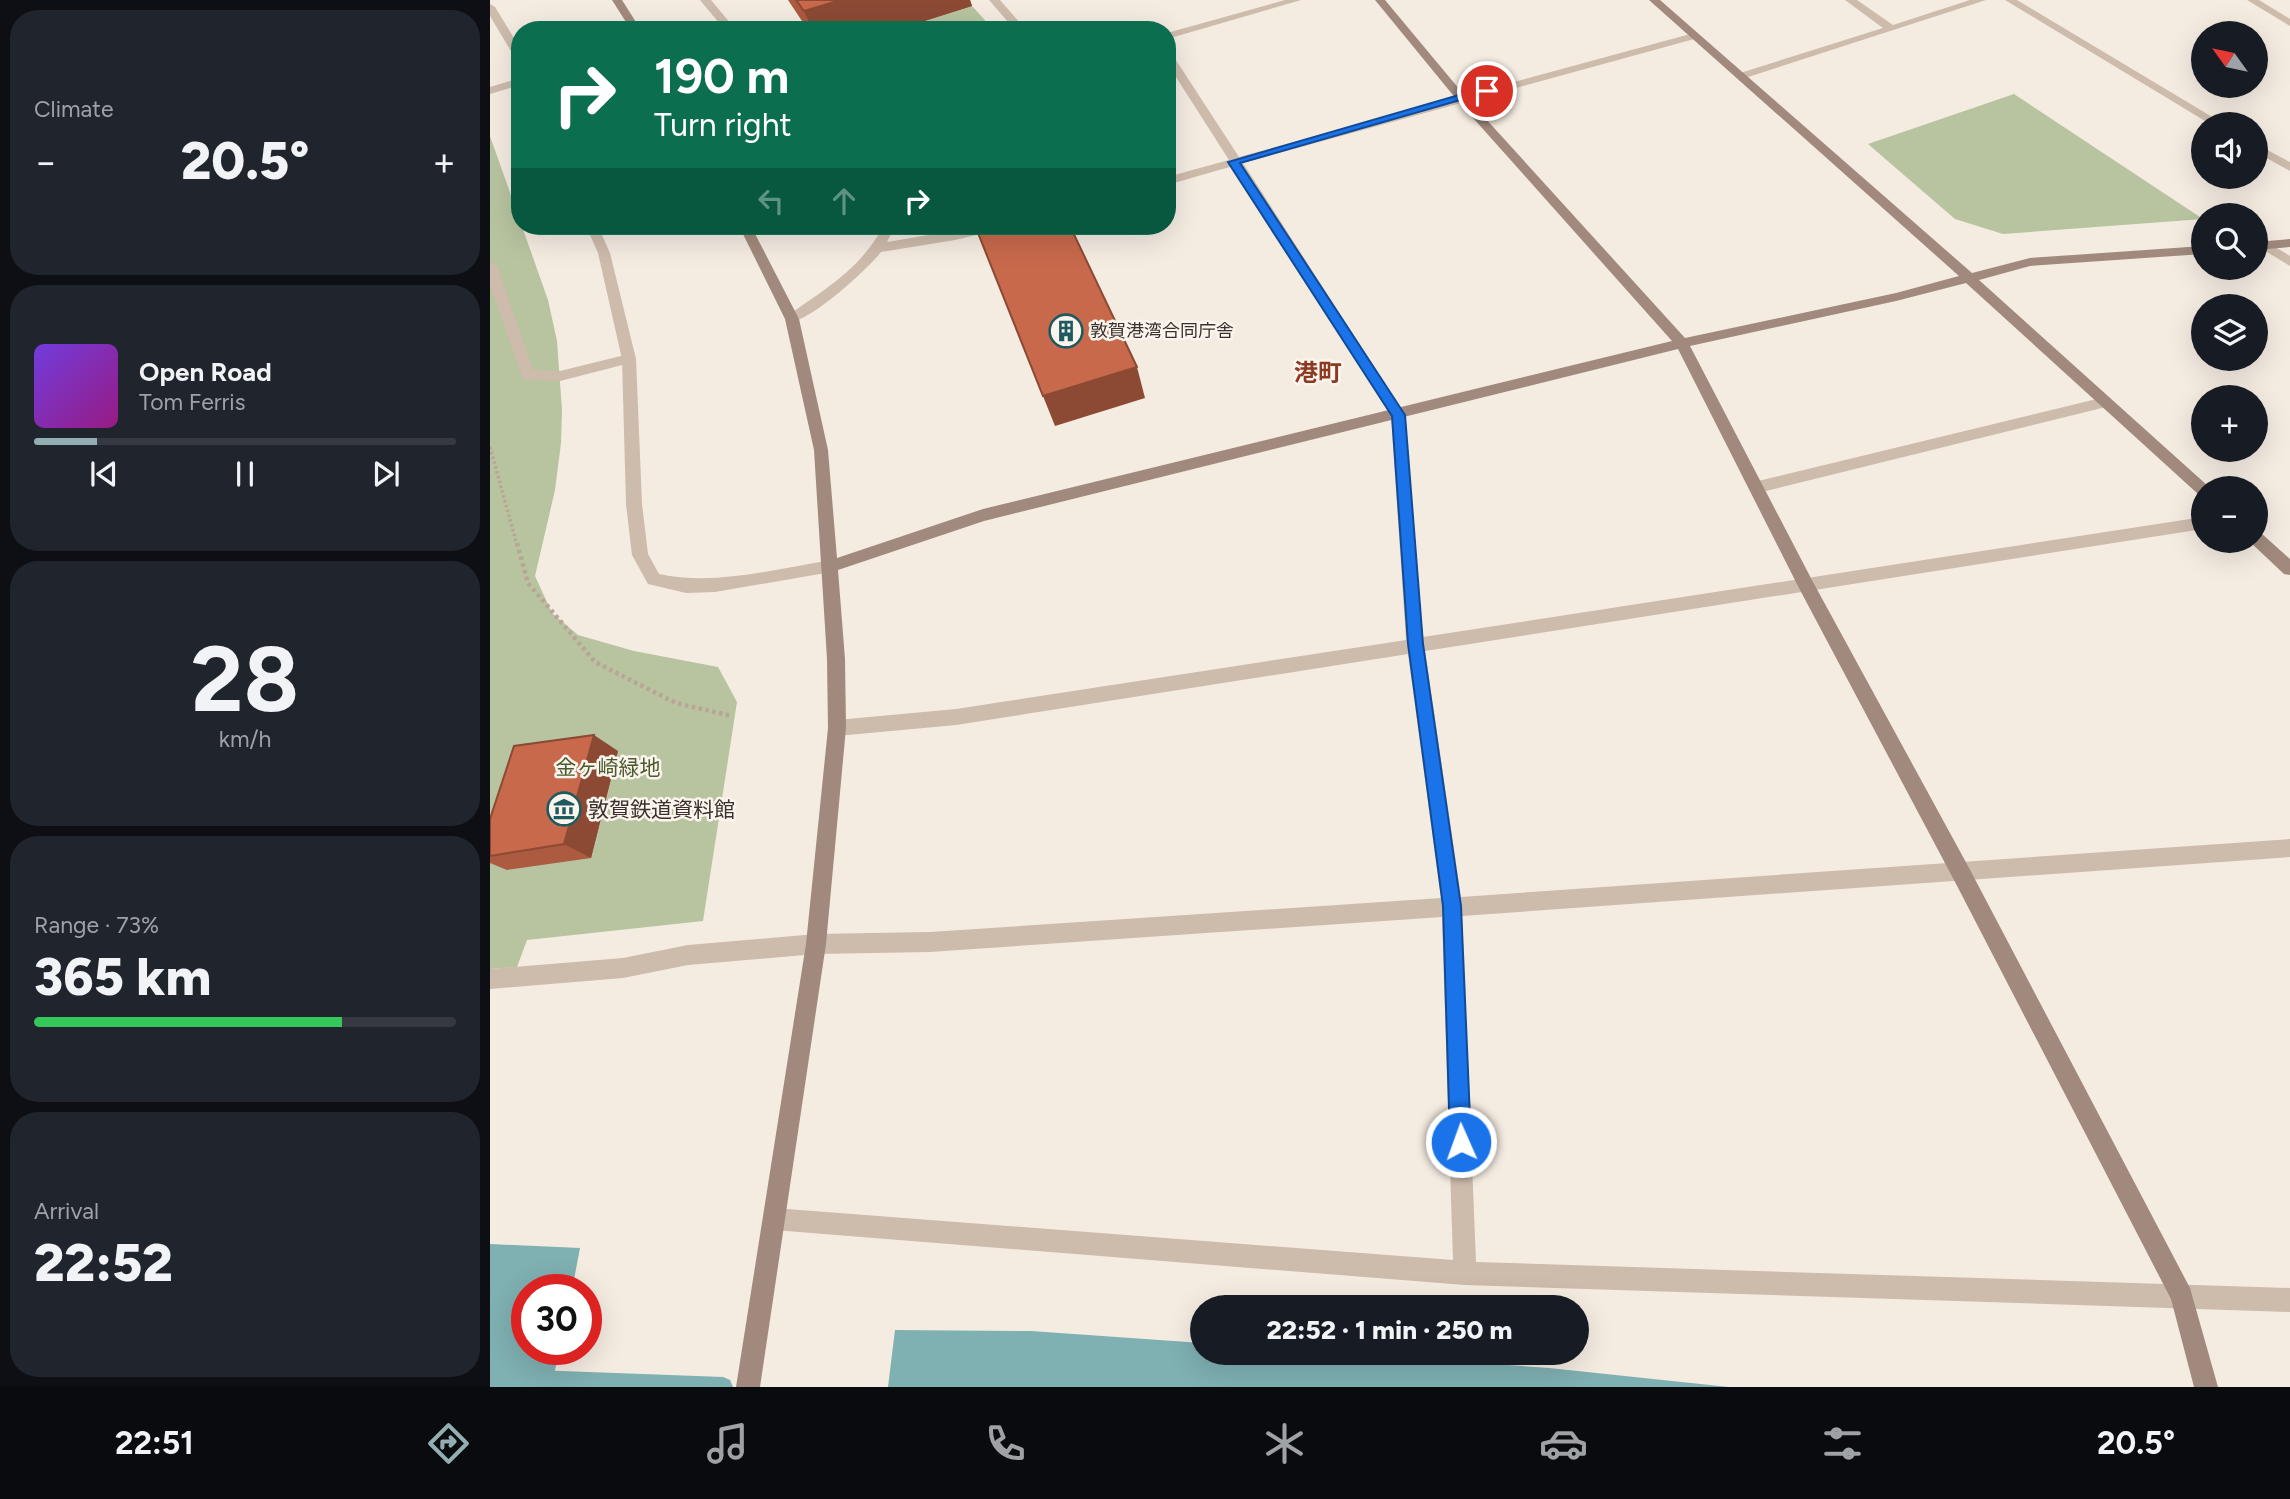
<!DOCTYPE html>
<meta charset="utf-8">
<style>
:root{--surface:#171b24;--page:#20242c;--text:#f1f3f6;--muted:#9ea1a6;--line:#363941;--accent:#92aeb2}
body{margin:0;font-family:Figtree,"Noto Sans JP",sans-serif;background:var(--page);color:var(--text);height:100vh;display:flex;flex-direction:column;font-size:26px;white-space:nowrap}
*{box-sizing:border-box;margin:0}
p{font-size:23px;color:var(--muted)}
.icon{flex:none;width:38px;height:38px;fill:none;stroke:currentColor;stroke-width:2;stroke-linecap:round;stroke-linejoin:round}
.map{position:relative;flex:1;overflow:hidden}
.panel{display:flex;flex-direction:column;gap:10px;padding:10px;background:#0d0f14;width:490px}
.panel>*{flex:none}
.banner{position:absolute;left:21px;top:21px;width:665px;height:214px;border-radius:28px;box-shadow:0 7px 28px #0002;background:#0b6e4f;color:#fff;overflow:hidden}
.needle{width:46px;rotate:303deg}
.tools{position:absolute;left:1701px;top:21px;display:grid;gap:14px}
.tools a{display:grid;place-items:center;width:77px;height:77px;border-radius:50%;background:var(--surface);box-shadow:0 7px 28px #0002;font-size:35px}
.speed{position:absolute;left:21px;top:1274px;display:flex;gap:14px;font-size:35px;font-weight:700;text-align:center}
.speed>*{display:grid;place-content:center;width:91px;height:91px;border-radius:50%;background:var(--surface);box-shadow:0 7px 28px #0002;line-height:1}
.speed .limit{border:10px solid #d22;background:#fff;color:#111}
.pin{position:absolute;display:grid;place-items:center;width:60px;height:60px;color:#fff;margin:-30px;border:4px solid #fff;border-radius:50%;box-shadow:0 2px 7px #0007}
.me{position:absolute;width:77px;margin:-38px;rotate:358deg;stroke-linejoin:round;filter:drop-shadow(0 0 5px #0008)}
.turn{display:flex;align-items:center;gap:24px;height:147px;padding:0 28px;font-size:32px}
.turn .icon{width:91px;height:91px;stroke-width:2.5}
.turn b{display:block;font-size:49px;line-height:60px}
.lanes{display:flex;align-items:center;height:66px;padding:0 28px;background:#0003;justify-content:center;gap:35px;direction:ltr}
.lanes .off{opacity:.35}
.big{font-size:52px;font-weight:800;line-height:1.1}
.panel .tile{flex:1;display:flex;flex-direction:column;justify-content:center;gap:10px;min-width:0;padding:0 24px;border-radius:28px;background:var(--page)}
.panel .dial{align-items:center;gap:0}
.dial b{font-size:91px;line-height:1}
.song{display:flex;align-items:center;gap:21px}
.cover{width:84px;height:84px;border-radius:10px;background:linear-gradient(135deg,hsl(260 70% 55%),hsl(310 70% 35%))}
.played{height:7px;border-radius:4px;background:linear-gradient(90deg,var(--accent) 15%,var(--line) 15%)}
.keys{display:flex;justify-content:space-around;direction:ltr}
.heat{display:flex;justify-content:space-between;align-items:center;font-size:38px;direction:ltr}
.charge{height:10px;border-radius:5px;background:linear-gradient(90deg,#34c759 73%,var(--line) 0)}
.trip{position:absolute;left:700px;top:1295px;width:399px;height:70px;border-radius:35px;background:var(--surface);box-shadow:0 7px 28px #0002;font-weight:800;line-height:70px;text-align:center}
.tabs{display:flex;height:112px;justify-content:space-around;align-items:center;background:#090b0e;color:var(--muted)}
.tabs .icon{width:49px;height:49px}
.tabs .active{color:var(--accent)}
.tabs b{font-size:32px;color:var(--text)}
main{display:flex;flex:1;min-height:0}
.map>svg:first-child{display:block}
.green{fill:#b8c4a0}
.water{fill:#7fb0b2}
.lines{fill:none;stroke-linecap:round;stroke-linejoin:round}
.stream{fill:#7fb0b2;fill-rule:evenodd}
.path-far1{stroke:#b9a596;stroke-width:3.5;stroke-dasharray:2.5 2.5;stroke-linecap:butt}
.path{stroke:#b9a596;stroke-width:4.5;stroke-dasharray:3.5 3.5;stroke-linecap:butt}
.lane{fill:#cdbbac;fill-rule:evenodd}
.street{fill:#cdbbac;fill-rule:evenodd}
.secondary{fill:#a18a7d;fill-rule:evenodd}
.wall{fill:#ac5a40}
.shaded-wall{fill:#8c4a34}
.building{fill:#c8694b;stroke:#8c4a34;stroke-width:2}
.route{fill:#1a73e8;stroke:#114b97;stroke-width:2}
.labels{text-anchor:middle;dominant-baseline:central;stroke-width:5;stroke-linejoin:round;paint-order:stroke}
.far-poi-label{font-size:18px;fill:#3b302b;stroke:#fbf5ee;text-anchor:start}
.park-label{font-size:21px;fill:#4a5a2e;stroke:#fbf5ee}
.poi-label{font-size:21px;fill:#3b302b;stroke:#fbf5ee;text-anchor:start}
.quarter-label{font-size:24px;font-weight:bold;fill:#8c3b22;stroke:#fbf5ee}
</style>
<main>
<section class="panel">
<div class="tile"><p>Climate</p>
<div class="heat"><a>−</a><b class="big">20.5°</b><a>+</a></div>
</div>
<div class="tile">
<div class="song"><i class="cover"></i><div><b>Open Road</b><p>Tom Ferris</p></div></div>
<div class="played"></div>
<div class="keys"><svg class="icon" aria-label="previous" viewBox="0 0 24 24"><path d="M18 5L8 12l10 7zM5 5v14"/></svg><svg class="icon" aria-label="pause" viewBox="0 0 24 24"><path d="M8 5v14M16 5v14"/></svg><svg class="icon" aria-label="next" viewBox="0 0 24 24"><path d="M6 5l10 7-10 7zM19 5v14"/></svg></div>
</div>
<div class="tile dial"><b>28</b><p>km/h</p></div>
<div class="tile"><p>Range · 73%</p><b class="big">365 km</b><div class="charge"></div></div>
<div class="tile"><p>Arrival</p><b class="big">22:52</b></div>
</section>
<div class="map">
<svg width="1800" height="1387" viewBox="0 0 1800 1387">
<rect width="100%" height="100%" fill="#f4ebe1"/>
<g class="green">
<path d="M482 6 504 30H406Z"/>
<path d="M1524 94 1713 219 1513 234 1465 219 1378 144Z"/>
<path d="M0 136 58 300 67 341 72 410 71 443 65 490 45 576 62 613 88 635 144 651 228 667 247 702 213 921 37 940 27 967 0 969Z"/>
</g>
<g class="water">
<path d="M0 1244 90 1248 82 1290H37V1349H70L61 1387H0Z"/>
<path d="M405 1330 541 1331 712 1343V1353H849L1059 1368 1239 1387H398Z"/>
</g>
<g class="lines">
<path class="stream" d="M45 1370 233 1377 240 1380 243 1387H38L35 1380 38 1373Z"/>
<path class="path-far1" d="M0 447 27 545"/>
<path class="path" d="M27 543 38 583 105 662 186 703 242 716"/>
<g class="lane">
<path d="M30 78V85L0 94V87Z"/>
<path d="M0 262 7 266 43 370 70 371 139 354 146 359 144 362 70 381 33 379 0 285Z"/>
</g>
<g class="street">
<path d="M210 0H221L246 30H235Z"/>
<path d="M499 0H510L536 30H525Z"/>
<path d="M795 0H811L677 39V33Z"/>
<path d="M1355 0H1367L1403 25 1480 0H1496L1255 78H1247V74L1393 28Z"/>
<path d="M1515 0H1527L1734 124H1720Z"/>
<path d="M1757 0H1769L1800 19V26Z"/>
<path d="M0 4 5 7 30 48V61L25 58 0 16Z"/>
<path d="M1204 33 1209 36 1208 38 753 163 915 415 933 637 1713 517V529L935 651 971 897 1800 839V857L972 916 986 1262 1800 1288V1312L975 1285 284 1230 276 1227 273 1219 276 1211 284 1208 963 1260 952 917 440 952 326 954 198 965 133 978 0 989V969L133 958 198 945 326 934 440 932 951 898 918 654 466 725 347 736 341 734 338 728 341 722 347 720 466 709 916 640 901 415 743 166 677 185V177L739 160 677 63V51L682 54 749 157Z"/>
<path d="M1766 144 1800 162V171L1766 152Z"/>
<path d="M96 226H108L120 253 146 359 152 504 158 554 169 574C226 586 285 569 341 560L349 566 347 571 225 592 196 593 158 584 142 555 136 504 132 359 108 253Z"/>
<path d="M393 226H405L397 242 492 226H514L512 229 465 240 391 252C379 268 316 326 297 322V316C334 290 373 267 393 226Z"/>
<path d="M1777 242 1800 256V266L1772 249 1771 246Z"/>
<path d="M1615 397 1622 402 1620 406 1268 493 1260 487 1268 481Z"/>
</g>
<g class="secondary">
<path d="M122 0H132L151 30H141Z"/>
<path d="M885 0H895L975 96 1195 338 1406 293 1469 276 1159 0H1170L1482 273 1540 258 1713 246V254L1540 266 1489 280 1718 486 1720 488H1713V496L1708 494 1476 283 1406 301 1200 346 1323 582 1478 866 1700 1288 1728 1387H1704L1681 1299 1464 880 1310 590 1188 349 494 521 348 570 355 659 356 728 336 944 270 1387H246L316 944 338 728 337 659 324 450 295 319 249 226H261L309 319 338 450 347 558 493 509 1182 341 967 100Z"/>
<path d="M1800 239V247L1766 250V242Z"/>
<path d="M1766 532 1772 534 1800 559V575L1794 574 1760 542 1766 541Z"/>
</g>
</g>
<g class="wall">
<path d="M298 0H480L482 6 406 30H318Z"/>
<path d="M128 751 101 858 17 870 0 863V819Z"/>
</g>
<g class="shaded-wall">
<path d="M351 0H480L482 6 406 30H323L314 11Z"/>
<path d="M647 367 655 398 565 426 553 396Z"/>
<path d="M104 735 128 751 101 858 74 844Z"/>
</g>
<g class="building">
<path d="M306 0H351L314 11Z"/>
<path d="M514 226H580L647 367 553 396 488 233Z"/>
<path d="M104 735 74 844 0 856V819L24 746Z"/>
</g>
<path class="route" d="M993 88 1002 91 750 163 915 415 933 644 971 906 981 1142 978 1150 971 1152 963 1150 960 1142 953 906 918 644 902 416 738 162Z"/>
<defs>
<symbol id="building-ring" viewBox="-11 -11 22 22"><circle r="9.5" fill="#fbf5ee" stroke="#1f5a5e" stroke-width="1.5"/><path d="M-4-6H4V6H1V3H-1V6H-4ZM-2.5-4.3h1.7v1.8h-1.7ZM.8-4.3h1.7v1.8H.8ZM-2.5-1h1.7V.8h-1.7ZM.8-1h1.7V.8H.8Z" fill="#1f5a5e"/></symbol>
<symbol id="museum-ring" viewBox="-11 -11 22 22"><circle r="9.5" fill="#fbf5ee" stroke="#1f5a5e" stroke-width="1.5"/><path d="M0-6L6-3V-2H-6V-3ZM-5-1h2V3h-2ZM-1-1h2V3h-2ZM3-1h2V3H3ZM-6 4H6V6H-6Z" fill="#1f5a5e"/></symbol>
</defs>
<g fill-rule="evenodd">
<use href="#building-ring" x="557" y="312" width="38" height="38"/>
<use href="#museum-ring" x="55" y="790" width="38" height="38"/>
</g>
<g class="labels">
<g class="far-poi-label">
<text x="600" y="331">敦賀港湾合同庁舎</text>
</g>
<g class="park-label">
<text x="118" y="767">金ヶ崎緑地</text>
</g>
<g class="poi-label">
<text x="98" y="809">敦賀鉄道資料館</text>
</g>
<g class="quarter-label">
<text x="828" y="372">港町</text>
</g>
</g>
</svg>
<div class="tools">
<a><svg class="needle" viewBox="-14 -14 28 28"><path d="M0-13l5 13h-10z" fill="#e53935"/><path d="M0 13l5-13h-10z" fill="#9ea1a6"/></svg></a>
<a><svg class="icon" aria-label="sound" viewBox="0 0 24 24"><path d="M4 9h4l5-4v14l-5-4H4zM17 9q2 3 0 6"/></svg></a>
<a><svg class="icon" aria-label="search" viewBox="0 0 24 24"><circle cx="10" cy="10" r="6"/><path d="M15 15l6 6"/></svg></a>
<a><svg class="icon" aria-label="layers" viewBox="0 0 24 24"><path d="M12 4l9 5-9 5-9-5zM3 14l9 5 9-5"/></svg></a>
<a>+</a>
<a>−</a>
</div>
<div class="speed"><div class="limit">30</div></div>
<div class="pin" style="left:997px;top:91px;background:#d93025"><svg class="icon" aria-label="arrive" viewBox="0 0 24 24"><path d="M6 21V4h12l-3 4 3 4H6"/></svg></div>
<svg class="me" style="left:971px;top:1142px" viewBox="-20 -20 40 40"><circle r="17" fill="#1a73e8" stroke="#fff" stroke-width="3"/><path d="M0-11L8 9 0 5-8 9z" fill="#fff"/></svg>
<div class="trip">22:52 · 1 min · 250 m</div>
<div class="banner">
<div class="turn"><svg class="icon" aria-label="right" viewBox="0 0 24 24"><path d="M7 20v-9h11M14 6l5 5-5 5"/></svg><div><b>190 m</b>Turn right</div></div>
<div class="lanes"><svg class="icon off" aria-label="left" viewBox="0 0 24 24"><path d="M17 20v-9H6M10 6l-5 5 5 5"/></svg><svg class="icon off" aria-label="ahead" viewBox="0 0 24 24"><path d="M12 20V5M6 11l6-6 6 6"/></svg><svg class="icon" aria-label="right" viewBox="0 0 24 24"><path d="M7 20v-9h11M14 6l5 5-5 5"/></svg></div>
</div>
</div>
</main>
<nav class="tabs">
<b>22:51</b>
<svg class="icon active" aria-label="directions" viewBox="0 0 24 24"><path d="M12 3l9 9-9 9-9-9zM9 14v-3h6M13 9l2 2-2 2"/></svg>
<svg class="icon" aria-label="music" viewBox="0 0 24 24"><path d="M9 18V5l10-2v13"/><circle cx="6" cy="18" r="3"/><circle cx="16" cy="16" r="3"/></svg>
<svg class="icon" aria-label="phone" viewBox="0 0 24 24"><path d="M5 4h4l2 5-3 2q2 4 5 5l2-3 5 2v4C11 20 4 13 5 4z"/></svg>
<svg class="icon" aria-label="climate" viewBox="0 0 24 24"><path d="M12 3v18M4 7l16 10M4 17L20 7"/></svg>
<svg class="icon" aria-label="car" viewBox="0 0 24 24"><path d="M5 17H2v-5l4-1 3-4h7l3 4 3 1v5h-3M9 17h6M6 11h13"/><circle cx="7" cy="17" r="2"/><circle cx="17" cy="17" r="2"/></svg>
<svg class="icon" aria-label="filters" viewBox="0 0 24 24"><path d="M4 7h16M4 17h16"/><circle cx="9" cy="7" r="2"/><circle cx="15" cy="17" r="2"/></svg>
<b>20.5°</b>
</nav>
